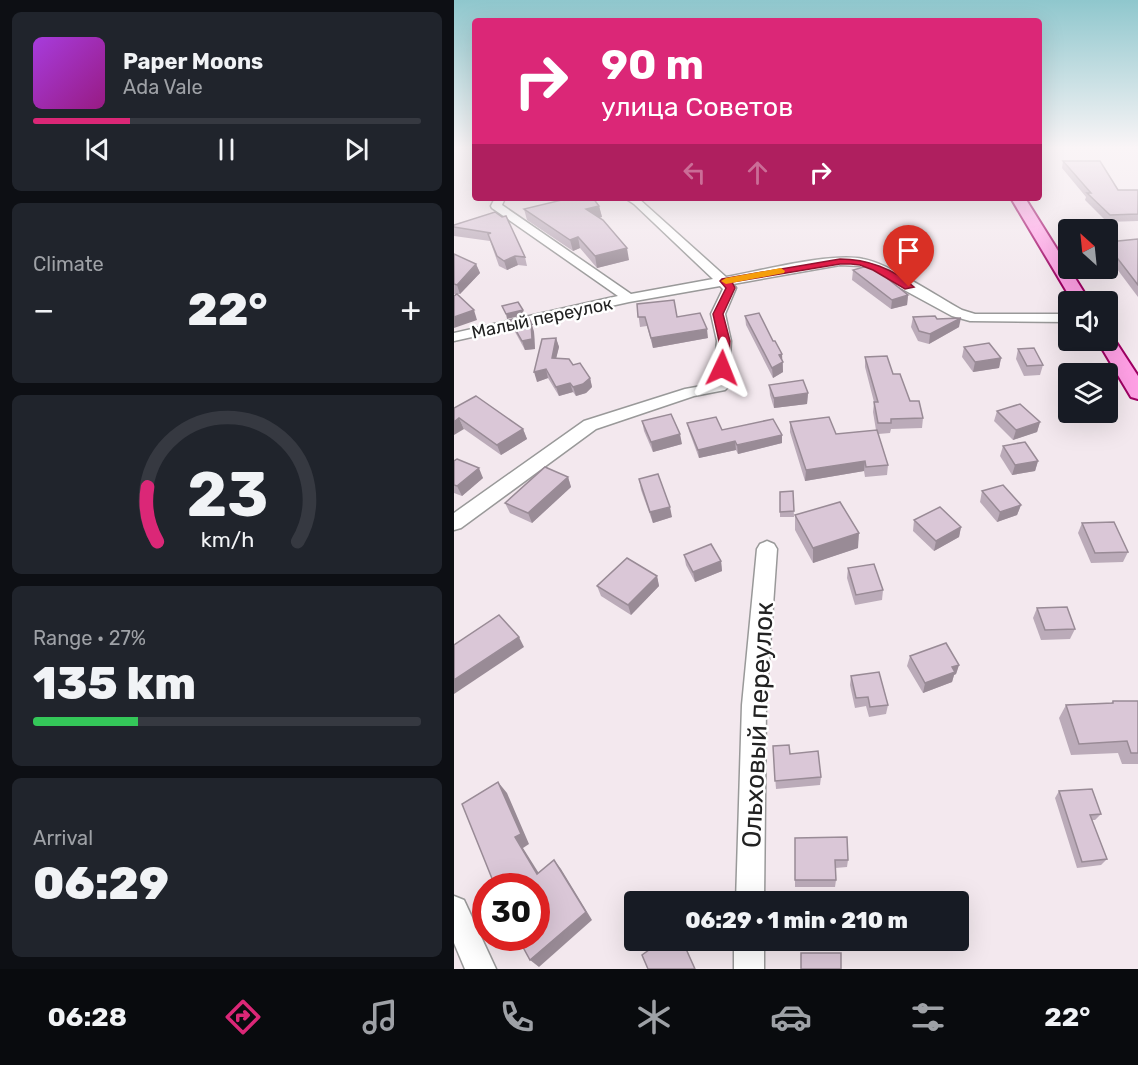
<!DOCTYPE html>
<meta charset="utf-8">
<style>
:root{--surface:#171b24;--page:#20242c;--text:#f1f3f6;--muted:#9ea1a6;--line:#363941;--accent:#db2777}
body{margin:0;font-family:Rubik,sans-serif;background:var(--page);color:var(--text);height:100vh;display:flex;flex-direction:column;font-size:22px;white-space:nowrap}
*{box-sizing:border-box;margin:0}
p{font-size:20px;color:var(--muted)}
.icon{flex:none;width:33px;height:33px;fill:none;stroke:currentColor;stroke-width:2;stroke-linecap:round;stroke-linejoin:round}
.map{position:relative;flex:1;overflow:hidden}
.drawer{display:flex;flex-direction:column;gap:12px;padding:12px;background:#0d0f14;width:454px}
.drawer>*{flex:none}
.top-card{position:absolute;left:18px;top:18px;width:570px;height:183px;border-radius:6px;box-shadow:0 6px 24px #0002;background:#db2777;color:#fff;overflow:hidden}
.needle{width:39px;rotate:333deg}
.fabs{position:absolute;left:604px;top:219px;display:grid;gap:12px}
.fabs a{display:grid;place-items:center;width:60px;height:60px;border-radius:6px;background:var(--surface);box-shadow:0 6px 24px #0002;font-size:30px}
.speed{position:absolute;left:18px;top:873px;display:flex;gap:12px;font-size:30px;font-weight:700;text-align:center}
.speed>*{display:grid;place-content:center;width:78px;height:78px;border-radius:50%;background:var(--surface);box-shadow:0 6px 24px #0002;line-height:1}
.speed .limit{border:9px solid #d22;background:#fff;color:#111}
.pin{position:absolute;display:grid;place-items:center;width:51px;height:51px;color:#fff;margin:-62px -26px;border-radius:50% 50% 50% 0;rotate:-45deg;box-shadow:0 0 6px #0007}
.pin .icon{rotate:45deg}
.me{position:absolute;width:66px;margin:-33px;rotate:2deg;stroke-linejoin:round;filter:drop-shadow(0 0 4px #0008)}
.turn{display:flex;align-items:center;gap:21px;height:126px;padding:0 30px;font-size:27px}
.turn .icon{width:78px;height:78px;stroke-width:2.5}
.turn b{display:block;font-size:42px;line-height:51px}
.lanes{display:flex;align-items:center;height:57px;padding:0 30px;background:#0003;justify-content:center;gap:30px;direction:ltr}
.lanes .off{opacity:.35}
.big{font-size:45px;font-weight:800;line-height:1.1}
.drawer .tile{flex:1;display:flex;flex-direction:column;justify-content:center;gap:9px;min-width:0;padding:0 21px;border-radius:9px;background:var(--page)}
.drawer .dial{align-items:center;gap:0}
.dial svg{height:156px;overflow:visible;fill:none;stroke:var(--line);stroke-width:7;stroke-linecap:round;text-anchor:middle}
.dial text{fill:var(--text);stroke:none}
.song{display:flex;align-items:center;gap:18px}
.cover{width:72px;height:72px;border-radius:9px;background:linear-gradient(135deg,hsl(280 70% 55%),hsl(310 70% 35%))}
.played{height:6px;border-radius:3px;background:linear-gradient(90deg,var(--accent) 25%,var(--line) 25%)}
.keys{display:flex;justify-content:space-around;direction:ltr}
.heat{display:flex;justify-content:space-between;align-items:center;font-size:33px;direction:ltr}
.charge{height:9px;border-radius:4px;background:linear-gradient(90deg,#34c759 27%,var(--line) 0)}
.trip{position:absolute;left:170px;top:891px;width:345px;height:60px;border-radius:6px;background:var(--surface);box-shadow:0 6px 24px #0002;font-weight:800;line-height:60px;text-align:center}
.menu{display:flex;height:96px;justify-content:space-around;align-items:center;background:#090b0e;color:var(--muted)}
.menu .icon{width:42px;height:42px}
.menu .selected{color:var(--accent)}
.menu b{font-size:27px;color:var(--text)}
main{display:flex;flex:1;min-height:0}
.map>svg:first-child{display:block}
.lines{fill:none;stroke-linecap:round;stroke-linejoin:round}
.minor-casing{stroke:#999;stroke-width:3}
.major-casing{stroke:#9f0063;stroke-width:4}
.minor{fill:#fff;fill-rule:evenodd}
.major{fill:#ffa0e5;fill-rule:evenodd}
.wall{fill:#bbabb9}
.shaded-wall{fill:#998b96}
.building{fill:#dac7d7;stroke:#998b96;stroke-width:1.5}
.route{fill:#e11d48;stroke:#92132f;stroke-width:1.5}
.slow{fill:#f59e0b}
.labels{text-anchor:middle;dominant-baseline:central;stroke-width:5;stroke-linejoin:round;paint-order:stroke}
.far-street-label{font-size:18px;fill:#222;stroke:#fff}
.near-street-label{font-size:26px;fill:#222;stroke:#fff}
</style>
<main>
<section class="drawer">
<div class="tile">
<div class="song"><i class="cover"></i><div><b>Paper Moons</b><p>Ada Vale</p></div></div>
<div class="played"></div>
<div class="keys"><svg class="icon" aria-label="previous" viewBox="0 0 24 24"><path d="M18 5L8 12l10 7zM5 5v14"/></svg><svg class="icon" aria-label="pause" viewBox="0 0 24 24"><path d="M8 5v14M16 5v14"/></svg><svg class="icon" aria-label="next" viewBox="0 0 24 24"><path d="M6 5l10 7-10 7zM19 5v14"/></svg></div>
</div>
<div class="tile"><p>Climate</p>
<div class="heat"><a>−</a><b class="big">22°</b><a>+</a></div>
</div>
<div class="tile dial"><svg viewBox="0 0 100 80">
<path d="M14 69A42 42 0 1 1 86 69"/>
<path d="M14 69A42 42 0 0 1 9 41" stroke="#db2777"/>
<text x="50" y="56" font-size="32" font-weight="700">23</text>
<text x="50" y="72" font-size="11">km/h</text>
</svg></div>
<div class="tile"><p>Range · 27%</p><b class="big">135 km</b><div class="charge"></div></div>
<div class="tile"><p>Arrival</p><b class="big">06:29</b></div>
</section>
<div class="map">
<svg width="684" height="969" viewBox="0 0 684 969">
<rect width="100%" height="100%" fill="#f3e8ee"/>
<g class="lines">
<defs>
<g id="minor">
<path d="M41 198H51L48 205 177 294 259 279 180 204 171 198H184L272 277C306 271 378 252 409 259 434 263 484 297 508 310L521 314H615V322L516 321 498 316 406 266 386 265 279 284 282 288 271 314 277 341 274 387 271 390 240 396 142 429 7 528 0 530V513L130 421 231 389 259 384 263 341 257 314 269 289 266 286 175 302 0 341V333L164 296 38 208 37 206Z"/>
<path d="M313 541 320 544 323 549 312 705 310 902H282L288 705 303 549 306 544Z"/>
<path d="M0 896 10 900 42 969H11L0 943Z"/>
<rect x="280" y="940" width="30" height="29"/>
</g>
<g id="major">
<path d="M557 198H571L636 302H619Z"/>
<path d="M654 335 658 336 684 376V399L677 397 643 340H654Z"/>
</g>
</defs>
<use href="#minor" class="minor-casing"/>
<use href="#major" class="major-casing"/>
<use href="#minor" class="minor"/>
<use href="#major" class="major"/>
</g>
<g class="wall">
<path d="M609 161 664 190H684V221L653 222 631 200 632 197 608 168Z"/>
<path d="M112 198H139L145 206 148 217 145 218 175 260 143 268 126 248 119 251 73 220 70 209 113 199Z"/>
<path d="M41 212 71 257 73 266 64 265 53 270 45 266 36 241 0 236V225Z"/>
<path d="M684 239V297L654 257V242Z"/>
<path d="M0 254 22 264 26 273 6 294H0Z"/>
<path d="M399 270 438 282 454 295 453 305 437 309 398 280Z"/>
<path d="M183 304 223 317 254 338 199 348 193 326 186 327Z"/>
<path d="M291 316 328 361 329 362V372L319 378 292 325Z"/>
<path d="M459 317 483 319 505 327 475 344 464 341 457 327Z"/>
<path d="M56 320 77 322 80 332 81 349 71 350 60 330Z"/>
<path d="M102 338 105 347 102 358 119 365 136 378 138 387 132 393 122 396 119 392 105 396 94 378 83 382Z"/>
<path d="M510 347 547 358 545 368 519 372 508 357Z"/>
<path d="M564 349 589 365 586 375 570 376 562 359Z"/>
<path d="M411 357 439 374 456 401 469 418 468 428 437 429 436 433 424 434 434 465 433 475 411 477 410 471 351 481 336 432V422L382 434 422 430 419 412 420 402 411 367Z"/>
<path d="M315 385 354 393 353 404 320 408 316 395Z"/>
<path d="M0 408 69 429 73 439 47 455 10 429Z"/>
<path d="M543 411 586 422 583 432 559 440 540 421Z"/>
<path d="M188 421 228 444 199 452 190 431Z"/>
<path d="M233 423 268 430 328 443 284 454 282 450 245 458 235 431Z"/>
<path d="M549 446 584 461 581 471 558 475 546 456Z"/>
<path d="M0 461 29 478 8 496 0 493Z"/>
<path d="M114 477 117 487 78 523 56 513 51 503Z"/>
<path d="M185 479 218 517 199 523 187 490Z"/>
<path d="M339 491 340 517H326V492Z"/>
<path d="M528 491 567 505 563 515 543 522 526 502Z"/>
<path d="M341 515 404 548 359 563 341 530Z"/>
<path d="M460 520 507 527 505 537 480 551 459 531Z"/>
<path d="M628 523 674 552 669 562 637 563 624 533Z"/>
<path d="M230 555 267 561 268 571 241 582 232 565Z"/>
<path d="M394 568 429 590 428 600 401 605 393 578Z"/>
<path d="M203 576 205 586 177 615 147 596 143 586Z"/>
<path d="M583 608 621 629 616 639 587 640 579 618Z"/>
<path d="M456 656 505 665 502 674 500 675 498 682 469 693 453 666Z"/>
<path d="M397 676 434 705 432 714 415 717 412 706 401 708 396 685Z"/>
<path d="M659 701H684V764H668L664 753 617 755 605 718 612 705 657 703Z"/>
<path d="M319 746 336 754 367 777 366 785 322 789Z"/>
<path d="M605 791 647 814 641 820H638L653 859 647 865 623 868 601 798Z"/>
<path d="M341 838 394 860 393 867 381 868 382 880 381 887H341Z"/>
</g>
<g class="shaded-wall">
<path d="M145 206 148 217 134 220 132 209Z"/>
<path d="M124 237 126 248 119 251 116 240Z"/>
<path d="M173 248 175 260 143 268 141 256Z"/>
<path d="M61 256 64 265 53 270 50 261Z"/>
<path d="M22 264 26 273 6 294 3 285Z"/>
<path d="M454 295 453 305 437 309 438 300Z"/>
<path d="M20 310 23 320 0 328V317Z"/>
<path d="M69 310 70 315 53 319 52 314Z"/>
<path d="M507 318 505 327 475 344 476 334Z"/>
<path d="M77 322 80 332 81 349 71 350 68 341Z"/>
<path d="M253 329 254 338 199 348 197 338Z"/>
<path d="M102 338 105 347 100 367 98 358Z"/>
<path d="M328 354 329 372 319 378 318 368 325 355Z"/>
<path d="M547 358 545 368 519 372 521 362Z"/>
<path d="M92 369 94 378 83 382 80 372Z"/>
<path d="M136 378 138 387 132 393 122 396 119 387Z"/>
<path d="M116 383 119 392 105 396 102 387Z"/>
<path d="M354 393 353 404 320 408V398Z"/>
<path d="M5 418 10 429 0 435V422Z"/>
<path d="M586 422 583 432 559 440 562 430Z"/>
<path d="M69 429 73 439 47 455 43 445Z"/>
<path d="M226 434 228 444 199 452 197 442Z"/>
<path d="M328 435V443L284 454 283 445Z"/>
<path d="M281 441 282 450 245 458 244 450Z"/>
<path d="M411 461 410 471 351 481 352 470Z"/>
<path d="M584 461 581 471 558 475 561 465Z"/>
<path d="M25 468 29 478 8 496 3 486Z"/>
<path d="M114 477 117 487 78 523 74 513Z"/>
<path d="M567 505 563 515 543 522 546 512Z"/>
<path d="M216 507 218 517 199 523 196 512Z"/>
<path d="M507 527 505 537 480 551 482 541Z"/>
<path d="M405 533 404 548 359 563V548Z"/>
<path d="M267 561 268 571 241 582 239 572Z"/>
<path d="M203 576 205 586 177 615 174 605Z"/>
<path d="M65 637 70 647 0 694V680Z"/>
<path d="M505 665 502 674 500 675 498 682 469 693 471 683 498 667Z"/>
<path d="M44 782 53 793 75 844 69 848 91 883 83 874 61 837Z"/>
<path d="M100 860 107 869 138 920 85 967 76 960Z"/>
</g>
<g class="building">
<path d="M609 161H646L664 190H684V214L656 215 633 193H637Z"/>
<path d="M116 198H139L145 206 132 209 149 220 173 248 141 256 124 237 116 240 70 209Z"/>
<path d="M41 212 48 217 52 216 71 257 61 256 50 261 43 256 34 234 37 233 0 227V225Z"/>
<path d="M684 239V285L654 246V242Z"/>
<path d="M0 254 22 264 3 285 0 284Z"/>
<path d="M417 265 439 277 434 279 454 295 438 300 399 270Z"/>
<path d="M3 294 20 310 0 317V296Z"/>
<path d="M220 300 223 317 246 313 253 329 197 338 191 317H184L183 304Z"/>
<path d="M64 302 69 310 52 314 48 306Z"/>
<path d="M305 313 319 341H321L328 354 325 355 329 362 318 368 291 316Z"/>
<path d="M74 316 77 322 78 339 68 341 56 320Z"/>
<path d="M481 316 483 319 507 318 476 334 465 331 459 317Z"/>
<path d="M102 338 98 358 115 359 119 365 126 363 136 378 129 384 119 387 116 383 102 387 92 369 80 372 88 339Z"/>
<path d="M535 343 547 358 521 362 510 347Z"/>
<path d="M580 348 589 365 573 366 564 349Z"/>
<path d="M433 356 439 374H446L456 401H465L469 418 437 419V423H424L420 402H424L411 357Z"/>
<path d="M349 380 354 393 320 398 315 385Z"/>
<path d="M22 396 69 429 43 445 5 418 0 422V408Z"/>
<path d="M566 404 586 422 562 430 543 411Z"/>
<path d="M217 414 226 434 197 442 188 421Z"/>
<path d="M262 417 268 430 319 419 328 435 283 445 281 441 244 450 233 423Z"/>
<path d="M375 417 382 434 423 430 434 465 412 467 411 461 352 470 336 422Z"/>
<path d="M571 442 584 461 561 465 549 446Z"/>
<path d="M3 459 25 468 3 486 0 485V461Z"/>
<path d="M91 467 114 477 74 513 51 503Z"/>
<path d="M204 474 216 507 196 512 185 479Z"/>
<path d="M549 485 567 505 546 512 528 491Z"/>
<path d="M339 491 340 511 326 512V492Z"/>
<path d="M386 502 405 533 359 548 341 515Z"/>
<path d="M486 507 507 527 482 541 460 520Z"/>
<path d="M660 522 674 552 641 553 628 523Z"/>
<path d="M257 544 267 561 239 572 230 555Z"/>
<path d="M173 558 203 576 174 605 143 586Z"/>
<path d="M420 564 429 590 402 595 394 568Z"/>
<path d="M613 607 621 629 591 630 583 608Z"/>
<path d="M45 615 65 637 0 680V645Z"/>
<path d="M492 643 505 665 498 667 501 672 471 683 456 656Z"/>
<path d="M425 672 434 705 416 707 414 697 402 698 397 676Z"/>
<path d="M659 701H684V753H677L673 741 625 744 612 705 659 703Z"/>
<path d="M335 745 336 754 364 751 367 777 321 781 319 746Z"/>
<path d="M44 782 67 834 61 837 83 874 100 860 132 912 76 960 64 938H82V886H36L35 884 39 881 8 804Z"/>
<path d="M638 789 647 814 636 815 653 859 628 862 605 791Z"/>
<path d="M393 837 394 860H381L382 880H341V838Z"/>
<path d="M209 940H228L241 969H194L188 955Z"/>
<rect x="347" y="953" width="40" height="16"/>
</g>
<linearGradient id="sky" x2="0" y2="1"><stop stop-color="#8fc7cd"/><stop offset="0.52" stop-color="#faf5f7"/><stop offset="1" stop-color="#faf5f7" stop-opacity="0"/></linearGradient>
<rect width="684" height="284" fill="url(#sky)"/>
<path class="route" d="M386 259C413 259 440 269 460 287L451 289 419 270 406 265 397 264H386L278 282 281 288 269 314 276 341 274 368 268 372 264 371 265 341 259 314 272 288 266 281 268 279Z"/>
<path class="slow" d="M327 268 331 271 330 273 272 284 267 281 272 278Z"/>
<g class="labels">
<g class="far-street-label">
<text transform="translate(88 318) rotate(-12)">Малый переулок</text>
</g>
<g class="near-street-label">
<text transform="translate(304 725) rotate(-87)">Ольховый переулок</text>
</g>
</g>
</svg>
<div class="fabs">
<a><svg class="needle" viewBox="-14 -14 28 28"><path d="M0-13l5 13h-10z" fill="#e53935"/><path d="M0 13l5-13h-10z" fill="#9ea1a6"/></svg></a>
<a><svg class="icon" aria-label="sound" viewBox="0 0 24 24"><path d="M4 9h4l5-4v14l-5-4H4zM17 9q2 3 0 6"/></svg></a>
<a><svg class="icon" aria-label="layers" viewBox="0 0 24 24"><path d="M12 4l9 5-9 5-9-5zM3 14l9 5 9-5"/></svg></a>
</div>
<div class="speed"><div class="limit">30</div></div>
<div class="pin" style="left:455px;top:287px;background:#d93025"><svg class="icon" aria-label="arrive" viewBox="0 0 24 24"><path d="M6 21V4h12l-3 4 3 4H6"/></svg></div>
<svg class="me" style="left:268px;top:368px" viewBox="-20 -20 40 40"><path d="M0-17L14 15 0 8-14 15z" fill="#e11d48" stroke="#fff" stroke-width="4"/></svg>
<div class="trip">06:29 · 1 min · 210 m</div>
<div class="top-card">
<div class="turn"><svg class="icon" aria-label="right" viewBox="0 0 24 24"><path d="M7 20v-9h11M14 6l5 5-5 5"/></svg><div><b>90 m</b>улица Советов</div></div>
<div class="lanes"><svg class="icon off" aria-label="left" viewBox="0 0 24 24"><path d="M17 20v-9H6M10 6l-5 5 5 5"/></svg><svg class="icon off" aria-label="ahead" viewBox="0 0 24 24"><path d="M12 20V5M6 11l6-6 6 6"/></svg><svg class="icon" aria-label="right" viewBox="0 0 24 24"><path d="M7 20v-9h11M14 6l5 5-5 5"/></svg></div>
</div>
</div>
</main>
<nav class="menu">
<b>06:28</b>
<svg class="icon selected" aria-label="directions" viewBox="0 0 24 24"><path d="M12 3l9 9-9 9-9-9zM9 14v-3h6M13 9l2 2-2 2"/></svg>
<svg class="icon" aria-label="music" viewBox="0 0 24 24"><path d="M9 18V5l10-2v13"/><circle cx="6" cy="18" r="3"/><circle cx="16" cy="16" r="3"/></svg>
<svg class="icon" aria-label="phone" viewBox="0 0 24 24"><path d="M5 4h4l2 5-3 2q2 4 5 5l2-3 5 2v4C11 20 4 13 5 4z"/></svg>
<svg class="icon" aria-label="climate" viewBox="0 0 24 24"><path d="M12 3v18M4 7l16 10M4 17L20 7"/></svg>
<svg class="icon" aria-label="car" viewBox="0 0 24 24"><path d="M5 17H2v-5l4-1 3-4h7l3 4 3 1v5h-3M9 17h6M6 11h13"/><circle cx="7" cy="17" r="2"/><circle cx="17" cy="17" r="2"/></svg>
<svg class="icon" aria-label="filters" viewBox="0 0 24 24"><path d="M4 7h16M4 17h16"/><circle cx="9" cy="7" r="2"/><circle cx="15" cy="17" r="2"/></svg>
<b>22°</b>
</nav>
